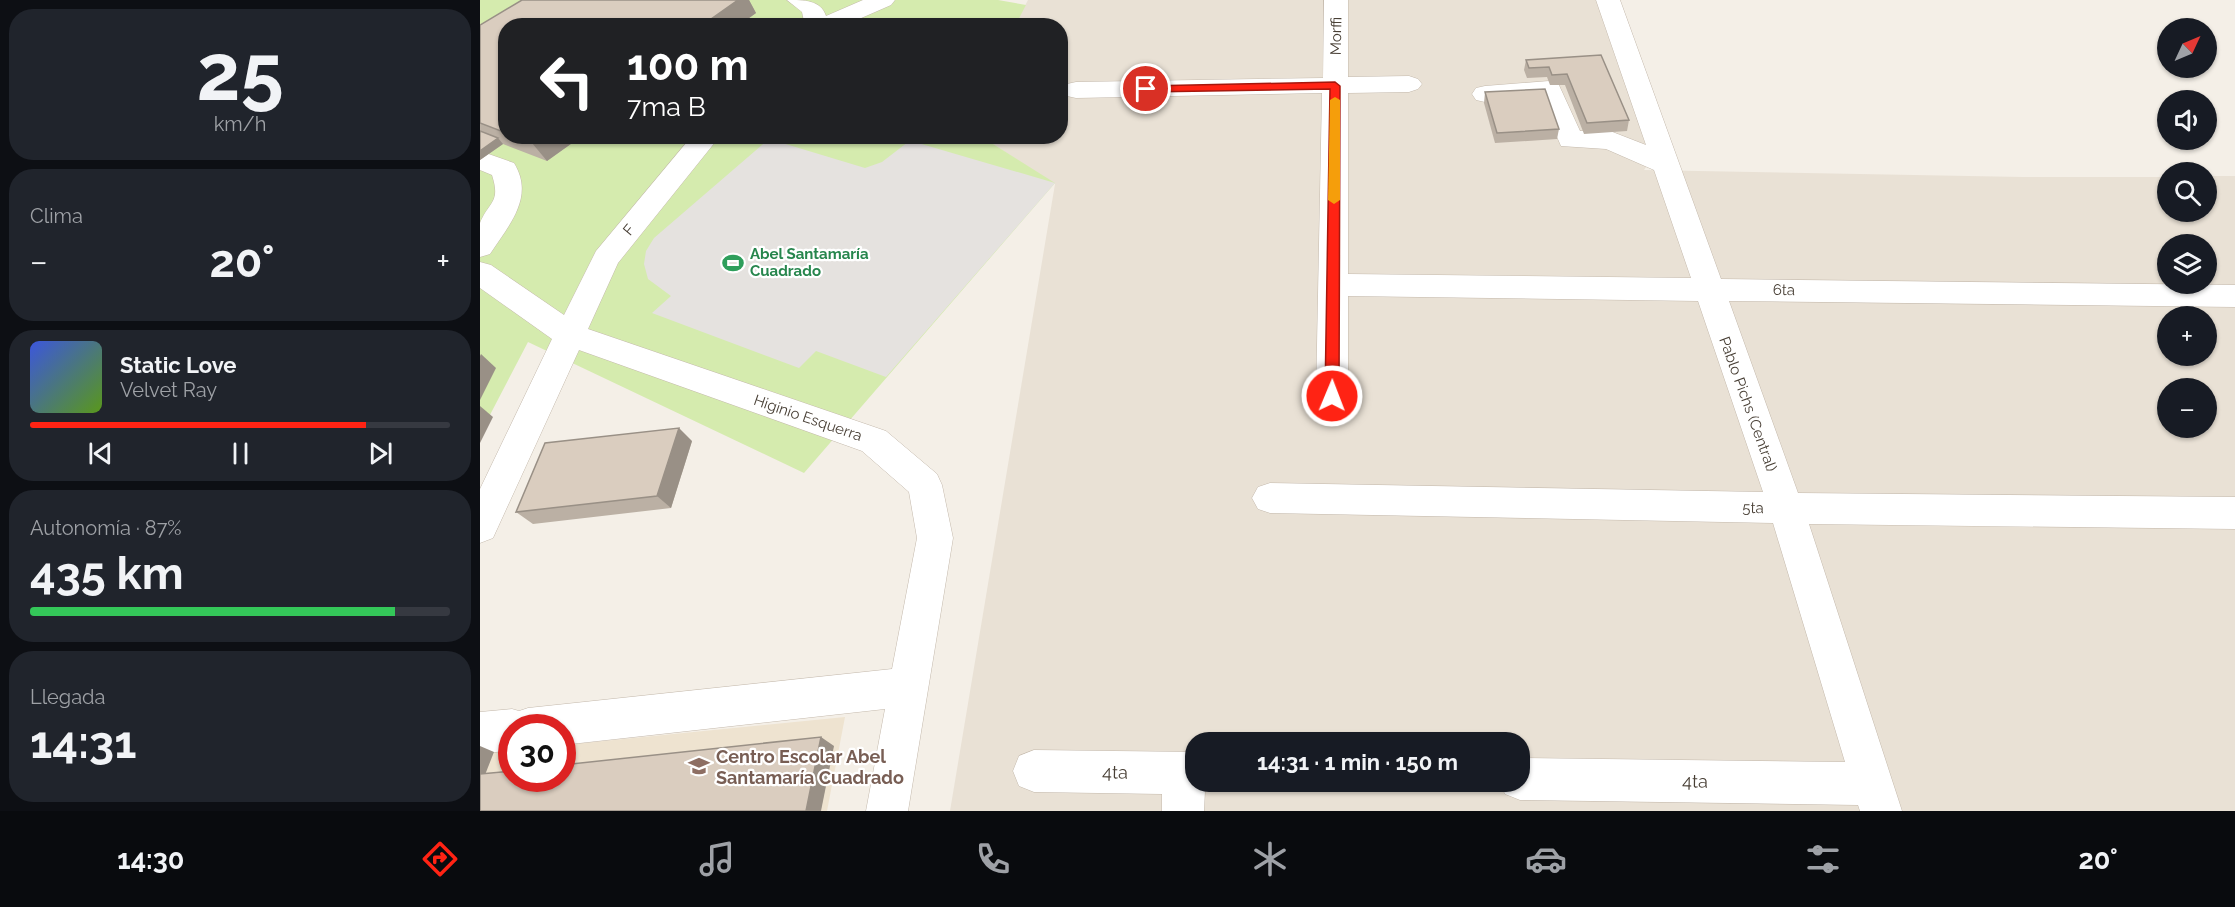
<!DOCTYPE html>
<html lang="es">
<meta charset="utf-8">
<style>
:root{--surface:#171b24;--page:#20242c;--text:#f1f3f6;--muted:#9ea1a6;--line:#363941;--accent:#ff2314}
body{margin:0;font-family:Raleway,sans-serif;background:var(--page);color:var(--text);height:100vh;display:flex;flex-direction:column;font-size:22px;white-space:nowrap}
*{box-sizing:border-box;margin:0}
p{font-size:20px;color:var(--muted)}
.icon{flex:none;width:33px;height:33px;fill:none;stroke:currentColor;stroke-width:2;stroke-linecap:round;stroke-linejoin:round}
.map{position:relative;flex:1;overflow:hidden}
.drawer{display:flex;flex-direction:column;gap:9px;padding:9px;background:#0d0f14;width:480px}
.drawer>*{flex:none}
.guide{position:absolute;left:18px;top:18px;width:570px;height:126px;border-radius:24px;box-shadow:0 2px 4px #0004;background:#202124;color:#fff;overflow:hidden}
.needle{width:39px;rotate:46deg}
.buttons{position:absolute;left:1677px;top:18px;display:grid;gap:12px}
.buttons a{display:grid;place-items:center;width:60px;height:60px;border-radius:50%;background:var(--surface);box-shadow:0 2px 4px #0004;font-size:30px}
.speed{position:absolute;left:18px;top:714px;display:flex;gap:12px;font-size:30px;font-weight:700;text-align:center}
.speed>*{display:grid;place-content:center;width:78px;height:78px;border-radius:50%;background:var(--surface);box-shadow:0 2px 4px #0004;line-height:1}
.speed .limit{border:9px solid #d22;background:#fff;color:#111}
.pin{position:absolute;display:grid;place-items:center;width:51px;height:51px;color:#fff;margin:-26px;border:3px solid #fff;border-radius:50%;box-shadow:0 2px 6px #0007}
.me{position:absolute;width:66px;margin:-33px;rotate:1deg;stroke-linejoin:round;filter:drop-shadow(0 0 4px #0008)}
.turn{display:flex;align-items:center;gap:21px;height:126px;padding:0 30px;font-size:27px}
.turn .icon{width:78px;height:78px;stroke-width:2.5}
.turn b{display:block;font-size:42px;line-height:51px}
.big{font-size:45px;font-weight:700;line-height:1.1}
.drawer .widget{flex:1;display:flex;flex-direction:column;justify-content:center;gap:9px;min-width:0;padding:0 21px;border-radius:24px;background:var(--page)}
.drawer .dial{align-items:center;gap:0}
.dial b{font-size:78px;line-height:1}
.song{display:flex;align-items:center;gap:18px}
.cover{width:72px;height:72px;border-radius:9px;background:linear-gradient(135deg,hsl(230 70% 55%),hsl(90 70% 35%))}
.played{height:6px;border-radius:3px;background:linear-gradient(90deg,var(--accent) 80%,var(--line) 80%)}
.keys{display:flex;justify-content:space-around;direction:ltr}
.heat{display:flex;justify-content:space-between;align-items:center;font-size:33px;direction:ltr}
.charge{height:9px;border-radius:4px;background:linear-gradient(90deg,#34c759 87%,var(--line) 0)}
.trip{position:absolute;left:705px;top:732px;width:345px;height:60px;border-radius:24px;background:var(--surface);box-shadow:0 2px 4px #0004;font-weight:700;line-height:60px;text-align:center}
.tabs{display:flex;height:96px;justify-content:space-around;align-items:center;background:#090b0e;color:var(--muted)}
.tabs .icon{width:42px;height:42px}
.tabs .on{color:var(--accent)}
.tabs b{font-size:27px;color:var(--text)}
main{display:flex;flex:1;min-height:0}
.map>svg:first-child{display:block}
.residential{fill:#e9e1d5;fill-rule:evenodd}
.education{fill:#eee3d0}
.green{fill:#d5ebae}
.parking{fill:#e5e2df}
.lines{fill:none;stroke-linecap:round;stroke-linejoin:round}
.minor-casing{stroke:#c4b9ac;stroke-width:1}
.minor{fill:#fff;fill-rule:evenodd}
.wall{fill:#bbb0a4}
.shaded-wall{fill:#999086}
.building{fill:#dacdbf;stroke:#999086;stroke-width:1.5}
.route{fill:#ff2314;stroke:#a6170d;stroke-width:1.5}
.slow{fill:#f59e0b}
.labels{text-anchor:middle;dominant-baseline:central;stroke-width:4.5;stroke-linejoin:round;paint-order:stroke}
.street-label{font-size:15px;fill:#483f35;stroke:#fff}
.leisure-label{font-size:15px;font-weight:bold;fill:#27864d;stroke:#fff;text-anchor:start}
.near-education-label{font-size:18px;font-weight:bold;fill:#785e54;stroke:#fff;text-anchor:start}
.near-street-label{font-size:18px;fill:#483f35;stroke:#fff}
</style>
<main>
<section class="drawer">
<div class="widget dial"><b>25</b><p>km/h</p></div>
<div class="widget"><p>Clima</p>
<div class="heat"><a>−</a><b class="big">20°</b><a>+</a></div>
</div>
<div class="widget">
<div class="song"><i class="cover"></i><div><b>Static Love</b><p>Velvet Ray</p></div></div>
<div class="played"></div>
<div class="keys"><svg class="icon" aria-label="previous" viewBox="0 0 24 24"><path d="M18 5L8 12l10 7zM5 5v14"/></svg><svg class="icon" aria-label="pause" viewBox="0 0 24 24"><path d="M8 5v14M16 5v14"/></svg><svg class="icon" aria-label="next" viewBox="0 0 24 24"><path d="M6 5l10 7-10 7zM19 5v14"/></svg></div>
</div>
<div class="widget"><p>Autonomía · 87%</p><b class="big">435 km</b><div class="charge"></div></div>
<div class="widget"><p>Llegada</p><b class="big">14:31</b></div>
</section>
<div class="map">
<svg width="1755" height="811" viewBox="0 0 1755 811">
<rect width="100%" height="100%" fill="#f4efe7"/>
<path class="residential" d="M548 0H1116L1138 65 1175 155 1164 170 1543 177H1687L1688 212H1726L1727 176H1755V811H470L575 184 502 137 580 136V26L535 25ZM1688 244H1726V284H1688ZM1688 316H1726V356H1688ZM1688 388H1726V428H1688ZM716 742H1040V782H716Z"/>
<path class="education" d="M365 717 347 811H0V753L31 750 32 778H82L83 745Z"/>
<path class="green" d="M0 0H518L546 5 535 26H26V136L502 137 575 183 324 473 48 342 0 434Z"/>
<path class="parking" d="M289 139 385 168 402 162 428 142 438 143 575 183 406 377 336 351 319 368 172 313 191 296 168 279 164 264 166 251 174 238Z"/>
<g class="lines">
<defs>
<g id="minor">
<path d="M307 0C324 0 341 0 346 16L383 0H415L411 5 363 26H325L322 12Z"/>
<path d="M844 0H868V77L929 76 938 79 942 84 938 89 929 92 868 93V274L1211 278 1174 170 1126 149 1081 146 1060 98 1005 102 996 100 992 94 996 88 1005 86 1069 81 1078 83 1100 131H1130L1166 145 1116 0H1140L1241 279 1755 285V307L1249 301 1318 493 1755 497V529L1329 524 1422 811H1380L1378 805 1040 800 1025 794 1020 782H1040V758L1365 762 1293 523 790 513 778 509 772 498 778 487 790 483 1283 492 1218 301 868 296V396L864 405 852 409 840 405 836 396 842 93 596 98 587 96 583 90 587 84 596 82 843 78Z"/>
<path d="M212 136H240L138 263 108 329 406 431 457 474 462 485 473 538 428 811H386L405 709 82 745V728H32V750L0 754V712L32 709 39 711 48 708 412 669 437 538 429 492 382 451 99 350 13 538 0 543V489L72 339 0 288V262L11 265 84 315 116 251Z"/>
<path d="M0 151 34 163C55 197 29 225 10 254L0 257C0 248 0 232 0 223 9 201 21 203 12 175L0 170Z"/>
<path d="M554 750 716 752V782H733L731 788 725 790 724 811H682V794L554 792 539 786 533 771 539 756Z"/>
</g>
</defs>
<use href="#minor" class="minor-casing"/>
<use href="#minor" class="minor"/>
</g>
<g class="wall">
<path d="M42 0H269L276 13 258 26H26V136H102L67 161 23 144 0 160V25Z"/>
<path d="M1121 55 1149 120 1147 131 1104 134 1085 85H1070L1067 77 1047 78 1044 70 1046 60Z"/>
<path d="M1005 92 1079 129 1077 139 1015 143 1004 103Z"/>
<path d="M212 441 191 508 53 524 36 512Z"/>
</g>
<g class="shaded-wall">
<path d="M258 0H269L276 13 258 26H221Z"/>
<path d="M61 136H102L67 161 52 143Z"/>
<path d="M18 138 23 144 0 160V151Z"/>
<path d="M1 354 16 368 0 400V356Z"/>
<path d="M0 406 13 417 0 443Z"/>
<path d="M199 428 212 441 191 508 177 496Z"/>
<path d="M341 737 354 746 341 811H326Z"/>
<path d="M0 746 14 752 1 785 0 784Z"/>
</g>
<g class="building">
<path d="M42 0H258L221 26H26V133L0 123V25Z"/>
<path d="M1121 55 1149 120 1107 123 1087 74 1072 75 1069 67 1049 68 1046 60Z"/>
<path d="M1065 89 1079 129 1017 133 1005 92Z"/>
<path d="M0 131 18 138 0 151Z"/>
<path d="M35 136H61L52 143Z"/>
<path d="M199 428 177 496 36 512 65 443Z"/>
<path d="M341 737 326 811H0V774L32 771V778H82V765Z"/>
</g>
<path class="route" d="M855 82 860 86 859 396 852 402 845 396 850 89 666 92 661 89 666 86Z"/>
<path class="slow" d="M855 97 860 100V200L854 204 848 200 850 100Z"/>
<defs>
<symbol id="stadium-bare" viewBox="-9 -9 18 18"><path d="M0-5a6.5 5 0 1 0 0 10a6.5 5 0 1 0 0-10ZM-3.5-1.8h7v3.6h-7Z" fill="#2e9e5b" stroke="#fff" stroke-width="2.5" paint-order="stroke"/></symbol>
<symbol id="school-bare" viewBox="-9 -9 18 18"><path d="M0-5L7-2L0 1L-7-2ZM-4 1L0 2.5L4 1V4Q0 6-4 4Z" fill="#8d6e63" stroke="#fff" stroke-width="2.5" paint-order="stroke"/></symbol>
</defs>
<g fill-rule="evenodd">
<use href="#stadium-bare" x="238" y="248" width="30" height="30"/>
<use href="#school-bare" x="204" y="751" width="30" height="30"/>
</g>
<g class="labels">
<g class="street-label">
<text transform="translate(856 36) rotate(-89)">Morffi</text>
<text transform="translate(149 230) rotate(-50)">F</text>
<text transform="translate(1304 290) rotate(1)">6ta</text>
<text transform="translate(1268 404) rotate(70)">Pablo Pichs (Central)</text>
<text transform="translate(328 418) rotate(19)">Higinio Esquerra</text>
<text transform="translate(1273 508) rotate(1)">5ta</text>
</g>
<g class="leisure-label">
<text x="270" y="254">Abel Santamaría<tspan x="270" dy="17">Cuadrado</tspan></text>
</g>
<g class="near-education-label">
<text x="236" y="756">Centro Escolar Abel<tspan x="236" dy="21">Santamaría Cuadrado</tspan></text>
</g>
<g class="near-street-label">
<text transform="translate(635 772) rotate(1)">4ta</text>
<text transform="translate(1215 781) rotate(1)">4ta</text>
</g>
</g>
</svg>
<div class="buttons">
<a><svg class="needle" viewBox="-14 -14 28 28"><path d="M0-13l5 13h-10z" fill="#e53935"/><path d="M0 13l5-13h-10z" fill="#9ea1a6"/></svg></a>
<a><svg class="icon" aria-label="sound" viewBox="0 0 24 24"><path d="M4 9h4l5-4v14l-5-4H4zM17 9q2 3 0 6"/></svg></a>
<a><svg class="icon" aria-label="search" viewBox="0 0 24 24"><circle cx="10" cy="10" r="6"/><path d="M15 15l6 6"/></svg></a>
<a><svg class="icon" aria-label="layers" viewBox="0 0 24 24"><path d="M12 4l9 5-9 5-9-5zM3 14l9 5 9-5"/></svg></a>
<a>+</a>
<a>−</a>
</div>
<div class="speed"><div class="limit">30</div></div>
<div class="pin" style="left:666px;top:89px;background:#d93025"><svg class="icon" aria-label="arrive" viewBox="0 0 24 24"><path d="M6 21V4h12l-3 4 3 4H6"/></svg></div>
<svg class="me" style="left:852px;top:396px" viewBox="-20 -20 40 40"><circle r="17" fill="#ff2314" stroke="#fff" stroke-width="3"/><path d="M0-11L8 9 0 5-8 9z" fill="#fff"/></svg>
<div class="trip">14:31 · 1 min · 150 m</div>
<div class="guide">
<div class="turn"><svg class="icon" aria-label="left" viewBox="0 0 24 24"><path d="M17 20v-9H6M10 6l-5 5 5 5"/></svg><div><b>100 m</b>7ma B</div></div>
</div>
</div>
</main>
<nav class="tabs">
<b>14:30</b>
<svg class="icon on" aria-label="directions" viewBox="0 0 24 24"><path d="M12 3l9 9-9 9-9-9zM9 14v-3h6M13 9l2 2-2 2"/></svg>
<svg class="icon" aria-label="music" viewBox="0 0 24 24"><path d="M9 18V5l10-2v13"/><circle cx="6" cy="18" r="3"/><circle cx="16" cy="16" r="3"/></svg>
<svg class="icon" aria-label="phone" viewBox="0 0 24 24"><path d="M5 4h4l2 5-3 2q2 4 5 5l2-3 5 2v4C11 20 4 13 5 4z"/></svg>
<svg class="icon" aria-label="climate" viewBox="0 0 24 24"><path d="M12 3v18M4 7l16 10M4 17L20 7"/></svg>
<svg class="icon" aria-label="car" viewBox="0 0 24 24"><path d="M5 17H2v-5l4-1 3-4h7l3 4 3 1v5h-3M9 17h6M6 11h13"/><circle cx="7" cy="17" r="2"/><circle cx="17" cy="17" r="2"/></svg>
<svg class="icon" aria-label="filters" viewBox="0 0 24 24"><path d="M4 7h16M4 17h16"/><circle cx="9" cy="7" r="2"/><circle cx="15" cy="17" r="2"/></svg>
<b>20°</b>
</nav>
